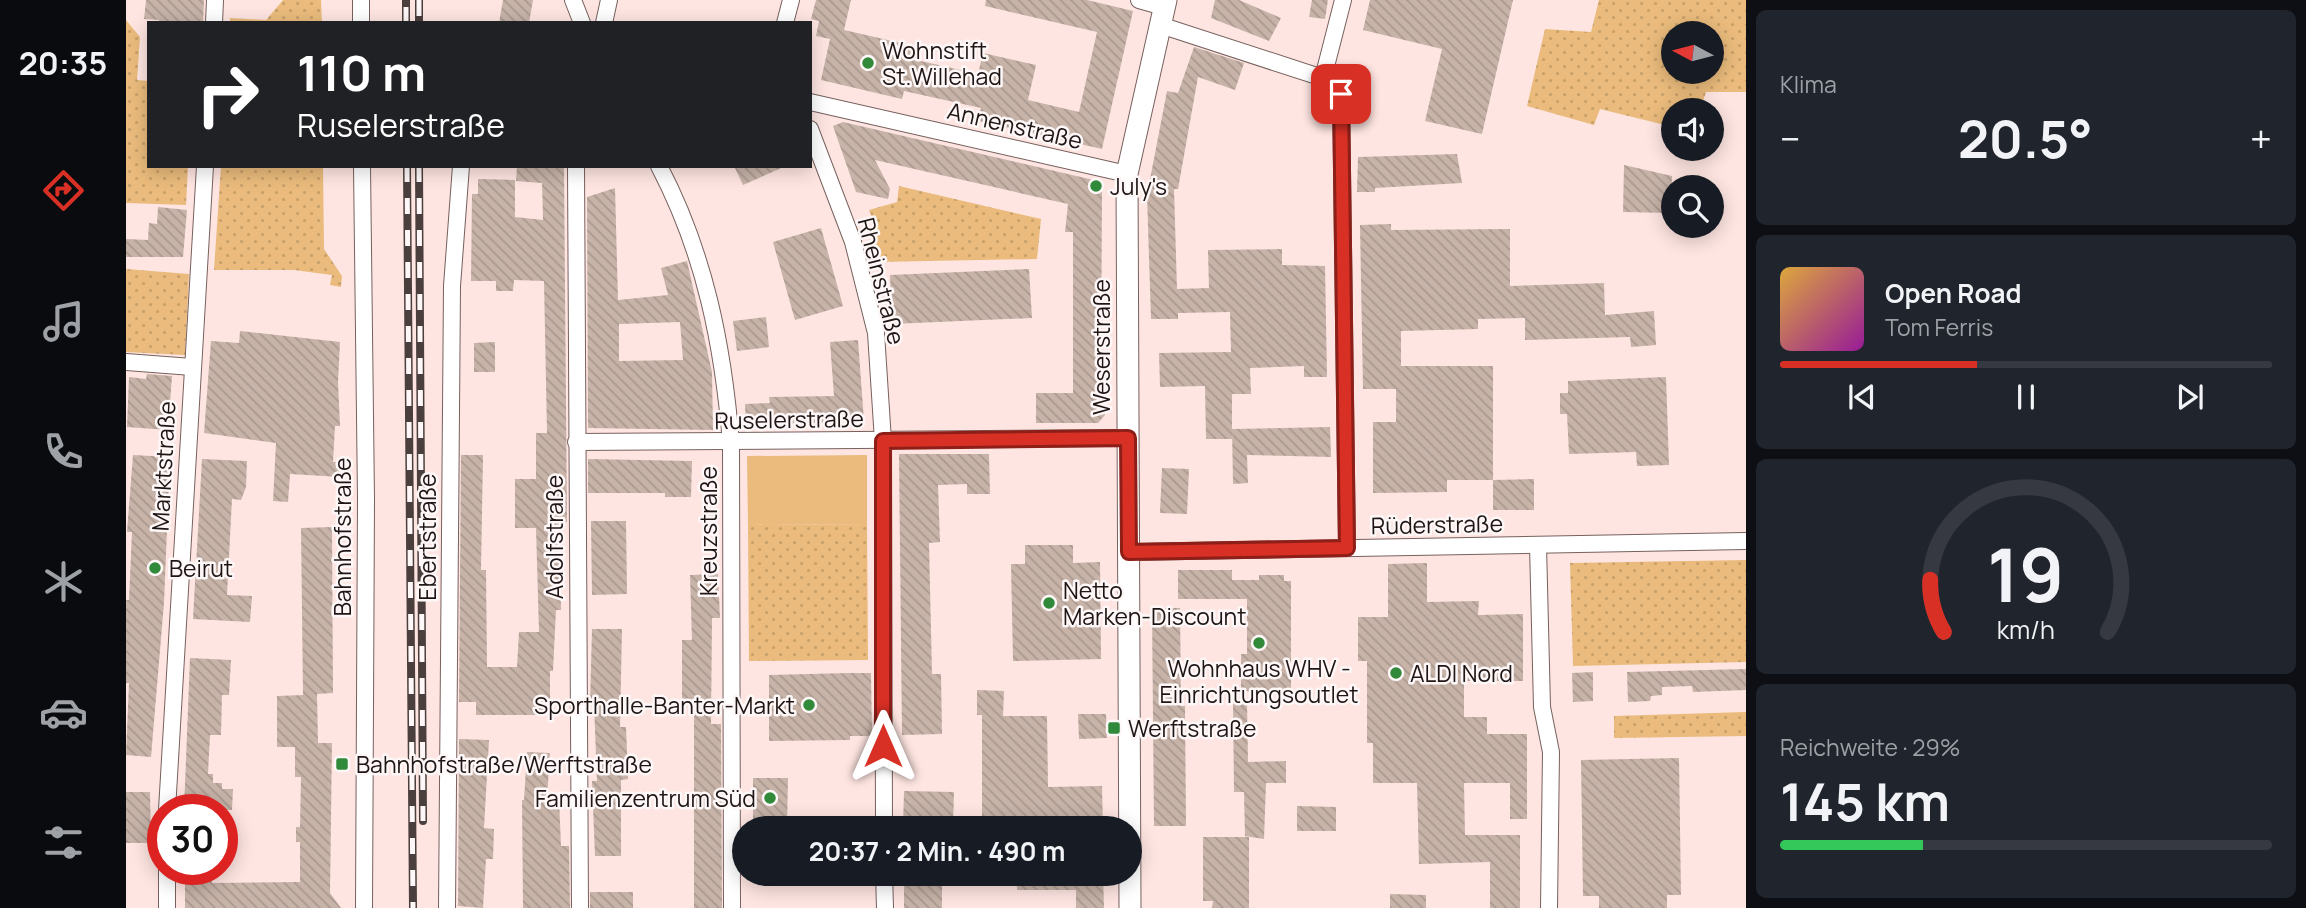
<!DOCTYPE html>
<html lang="de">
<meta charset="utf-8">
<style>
:root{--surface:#171b24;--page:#20242c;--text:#f1f3f6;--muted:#9ea1a6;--line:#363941;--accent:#d93025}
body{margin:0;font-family:Manrope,sans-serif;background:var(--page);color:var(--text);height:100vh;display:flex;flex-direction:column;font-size:26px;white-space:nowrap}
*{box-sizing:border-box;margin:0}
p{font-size:23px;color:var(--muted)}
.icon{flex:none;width:38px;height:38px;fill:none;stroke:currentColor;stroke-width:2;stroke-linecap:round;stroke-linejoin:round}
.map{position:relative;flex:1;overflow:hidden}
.drawer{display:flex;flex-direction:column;gap:10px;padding:10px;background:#0d0f14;width:560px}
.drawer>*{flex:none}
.top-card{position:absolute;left:21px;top:21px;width:665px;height:147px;border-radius:0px;box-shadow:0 4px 18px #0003;background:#202124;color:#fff;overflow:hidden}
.needle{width:46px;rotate:277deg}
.buttons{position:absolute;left:1535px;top:21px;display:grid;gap:14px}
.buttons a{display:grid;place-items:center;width:63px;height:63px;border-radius:50%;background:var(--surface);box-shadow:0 4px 18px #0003;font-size:35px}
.speed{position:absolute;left:21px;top:794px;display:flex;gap:14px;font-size:35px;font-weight:700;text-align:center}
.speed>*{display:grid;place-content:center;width:91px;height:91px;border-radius:50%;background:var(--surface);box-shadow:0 4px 18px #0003;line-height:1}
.speed .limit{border:10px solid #d22;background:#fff;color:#111}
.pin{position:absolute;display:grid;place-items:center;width:60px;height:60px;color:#fff;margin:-30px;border-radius:14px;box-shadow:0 4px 10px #0006}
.me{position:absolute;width:77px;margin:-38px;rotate:0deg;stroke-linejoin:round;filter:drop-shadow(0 0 5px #0008)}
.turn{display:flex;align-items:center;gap:24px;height:147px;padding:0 35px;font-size:32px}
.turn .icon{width:91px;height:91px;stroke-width:2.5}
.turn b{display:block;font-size:49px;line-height:60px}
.big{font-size:52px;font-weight:700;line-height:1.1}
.drawer .card{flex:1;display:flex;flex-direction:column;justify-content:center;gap:10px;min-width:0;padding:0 24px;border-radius:10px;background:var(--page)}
.drawer .dial{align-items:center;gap:0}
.dial svg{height:182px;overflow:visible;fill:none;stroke:var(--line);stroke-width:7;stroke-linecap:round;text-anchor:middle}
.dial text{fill:var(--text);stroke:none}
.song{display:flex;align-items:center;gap:21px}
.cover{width:84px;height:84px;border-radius:10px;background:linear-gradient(135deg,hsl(40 70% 55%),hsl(300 70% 35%))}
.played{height:7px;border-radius:4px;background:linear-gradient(90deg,var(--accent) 40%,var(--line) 40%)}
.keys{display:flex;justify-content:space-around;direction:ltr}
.heat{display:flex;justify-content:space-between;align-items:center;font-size:38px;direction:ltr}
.charge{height:10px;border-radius:5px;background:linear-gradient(90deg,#34c759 29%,var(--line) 0)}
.trip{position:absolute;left:606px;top:816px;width:410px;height:70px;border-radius:35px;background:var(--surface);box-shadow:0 4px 18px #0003;font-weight:700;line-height:70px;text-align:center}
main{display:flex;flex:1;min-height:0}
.menu{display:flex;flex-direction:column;width:126px;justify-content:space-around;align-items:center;background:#090b0e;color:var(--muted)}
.menu .icon{width:49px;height:49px}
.menu .selected{color:var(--accent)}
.menu b{font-size:32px;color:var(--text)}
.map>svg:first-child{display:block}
.grass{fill:url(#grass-dots);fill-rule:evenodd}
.green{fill:#eabb7c}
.building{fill:url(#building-back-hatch);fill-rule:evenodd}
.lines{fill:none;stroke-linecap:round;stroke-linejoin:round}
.minor-casing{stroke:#76615e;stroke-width:18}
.tertiary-casing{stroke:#76615e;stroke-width:23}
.minor{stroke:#fff;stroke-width:16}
.tertiary{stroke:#fff;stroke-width:21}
.rail-casing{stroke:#4b3f3d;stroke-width:8}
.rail{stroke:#fdf7f7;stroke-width:5;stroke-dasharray:16;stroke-linecap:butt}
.route-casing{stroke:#8d1f18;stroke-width:18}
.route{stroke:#d93025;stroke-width:12}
.poi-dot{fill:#318a3a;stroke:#fdf7f7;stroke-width:2.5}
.labels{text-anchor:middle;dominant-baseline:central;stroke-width:5;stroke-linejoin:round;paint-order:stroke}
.poi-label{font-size:23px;fill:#1e1514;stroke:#fdf7f7;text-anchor:start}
.street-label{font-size:23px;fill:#1e1514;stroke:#fdf7f7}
</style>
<main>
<nav class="menu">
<b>20:35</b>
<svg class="icon selected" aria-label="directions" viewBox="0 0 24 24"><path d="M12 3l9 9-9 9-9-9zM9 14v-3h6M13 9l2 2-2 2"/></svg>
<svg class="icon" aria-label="music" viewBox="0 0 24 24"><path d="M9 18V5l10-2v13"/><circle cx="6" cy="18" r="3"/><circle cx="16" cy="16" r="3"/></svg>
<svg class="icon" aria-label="phone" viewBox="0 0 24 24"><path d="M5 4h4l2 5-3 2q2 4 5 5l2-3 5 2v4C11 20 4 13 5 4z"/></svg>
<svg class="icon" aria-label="climate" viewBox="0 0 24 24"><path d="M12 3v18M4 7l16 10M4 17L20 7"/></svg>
<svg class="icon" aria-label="car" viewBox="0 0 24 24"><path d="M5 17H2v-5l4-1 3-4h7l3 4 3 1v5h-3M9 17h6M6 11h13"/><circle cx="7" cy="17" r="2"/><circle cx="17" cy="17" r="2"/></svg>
<svg class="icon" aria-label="filters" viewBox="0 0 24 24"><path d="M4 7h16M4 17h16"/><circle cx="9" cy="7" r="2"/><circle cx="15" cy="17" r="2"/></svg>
</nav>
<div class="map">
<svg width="1620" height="908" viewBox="0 0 1620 908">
<defs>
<pattern id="grass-dots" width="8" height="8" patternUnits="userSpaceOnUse" patternTransform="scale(1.75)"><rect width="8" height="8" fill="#eabb7c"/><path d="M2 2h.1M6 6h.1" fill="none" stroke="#c8a06a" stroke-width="1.8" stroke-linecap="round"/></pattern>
<pattern id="building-back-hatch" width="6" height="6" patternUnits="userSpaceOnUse" patternTransform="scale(1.75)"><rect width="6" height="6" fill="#c7b3a8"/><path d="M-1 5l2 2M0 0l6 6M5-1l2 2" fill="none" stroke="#aa9990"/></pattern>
</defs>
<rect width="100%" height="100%" fill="#fee5e1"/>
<g class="grass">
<path d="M157 0H195L196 23H104V18L140 20Z"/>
<path d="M1473 0H1620V92H1580L1574 110H1547V127L1474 109 1468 125 1401 106 1419 29 1465 32ZM1586 33V72H1547V33Z"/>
<path d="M0 20 14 37 11 80 23 81V166H62L60 205 0 203Z"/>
<path d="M95 166H197L198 249 216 276 215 287 204 285 206 275 168 270H88Z"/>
<path d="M773 186 915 219 911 259 750 262 748 222 743 210 771 202Z"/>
<path d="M0 269 63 274 59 355 0 352Z"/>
<path d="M741 524 742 660 623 661 622 525Z"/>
<path d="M1620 560V662L1447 666 1444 563Z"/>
<path d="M1620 712V736L1488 738V716Z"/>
</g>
<path class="green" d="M741 455V524L622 525 621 456Z"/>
<g class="building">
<path d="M20 0H78L77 23H33V20L18 19Z"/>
<path d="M377 0H407L403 23H373Z"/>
<path d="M690 0H725L718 30 788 46 786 59 852 74 857 53 910 65 902 100 953 112 971 32 859 6 860 0H961L1007 11 976 149 852 121 855 108 778 91 776 99 695 80 704 39 690 36 693 21 685 19Z"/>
<path d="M1089 0H1113L1155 18 1143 41 1085 18Z"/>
<path d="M1186 0H1202L1199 19 1183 17Z"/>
<path d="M1244 0H1387L1356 134 1299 121 1316 49 1237 30Z"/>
<path d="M1068 47 1118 63 1109 90 1072 77 1052 189H1048L1051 289 1083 288 1082 250 1156 249V265L1199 266 1201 377H1178V366L1124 368 1125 394H1106V439H1080L1079 386 1034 387 1033 353 1105 352 1104 312 1052 313V319H1025L1021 195 1041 91 1052 93Z"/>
<path d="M717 122 972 181 976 186 975 383 979 415 972 423H910V393H947V232H939L942 204 749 160 764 189 762 199 730 192 707 126Z"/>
<path d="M1331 154 1336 183 1249 188V192H1231L1232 157Z"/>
<path d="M1498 165 1546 176 1544 213 1497 212Z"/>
<path d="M391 166H438L441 522H433L435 610H430L427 671H424V715H350V702H333L335 455H357L355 570H360L361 667H391L393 632H413L410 528H389V479H410V433H421L418 281 388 280 387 291H370V281H345L346 194H352V179L389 180V217L417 220 416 183 390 181Z"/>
<path d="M608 166H660L617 185Z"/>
<path d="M489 188 492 300 542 295 535 268 561 261 586 372 587 430 462 428 461 197ZM554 322 557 360 493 361V324Z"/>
<path d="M32 207 61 210 57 257H0V239L22 240 23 223 31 224Z"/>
<path d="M1265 224V230L1384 229V286L1478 283 1479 315 1528 311 1530 345 1505 347 1504 337 1399 340V318L1352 319V329L1275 331V366H1367V480H1321V492L1247 493V422H1270V389H1237L1234 225Z"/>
<path d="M695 228 717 306 669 320 647 242Z"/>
<path d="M903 269 906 318 766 324 764 275Z"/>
<path d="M640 317 643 347 611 351 607 321Z"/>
<path d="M114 331 214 342 212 382 214 426H209L207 462H215L214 477 164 474 162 502 147 501 150 443 78 433 85 341 113 343Z"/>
<path d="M732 340 738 421 620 426 619 404 644 403 643 397 708 396 704 342Z"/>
<path d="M369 342V372H348V343Z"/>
<path d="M21 374 46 376 42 430 1 427 3 377 20 379Z"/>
<path d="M1540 377 1543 465 1511 466 1510 452 1443 454 1441 414H1434V393H1442V381Z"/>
<path d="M1204 427 1205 457 1121 455 1122 483 1107 484 1106 429Z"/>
<path d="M773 454H863L864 494H841V484L812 485 814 542 803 543 806 674H815L816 734 776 735Z"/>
<path d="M7 455 44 457 38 603 25 757 0 755 3 683H0V600H3L6 532H1Z"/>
<path d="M76 459 121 461 120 487 115 500 106 499 101 595 126 596 124 622 67 619Z"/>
<path d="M462 459 566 461 565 497H539V493H462Z"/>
<path d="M1036 468 1063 469 1061 514 1034 513Z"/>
<path d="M1408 479V510H1367V480Z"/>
<path d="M465 521H500L501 594 466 595Z"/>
<path d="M206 527 207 693 191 694 192 743H206L204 893 215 908H59V870H86V883L174 882V842H170V827H174L175 777H169V747H151V696L177 695 175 528Z"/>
<path d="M899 545H947V563L974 562 975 659 887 661 885 564H899Z"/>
<path d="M1301 563V602L1353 601 1352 615 1397 614V681H1338V717H1361V734H1401V819H1384V783H1338L1339 835H1394V908H1364V862L1293 864 1291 783H1247V743H1241V661H1232V617H1262V564Z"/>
<path d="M1052 570H1106V580H1133V575H1158V581H1165V692L1115 691V654H1121V599H1052Z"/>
<path d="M592 574 594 618H586L585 724H595L596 908H568V702H556V640H566L564 575Z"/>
<path d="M1026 608H1054L1055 706H1059L1060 826H1028Z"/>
<path d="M466 629H496L494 727H500L502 779 495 780V856H469L466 781H471L468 704H464Z"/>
<path d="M64 658 105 660 103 695H96L95 735H84L82 774H87V783H96V789H107L106 810H58Z"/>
<path d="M1620 669V690L1567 692 1566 686 1536 687V695L1525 696 1524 701 1502 702 1501 672Z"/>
<path d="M1467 672V701L1447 702 1446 673Z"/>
<path d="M723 673H745L746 736H724V740L643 741V675Z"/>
<path d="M851 690 878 691 877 716H921L922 787 976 786 977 828H948V820L890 821V828H856V715H851Z"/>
<path d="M1121 700 1122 762 1160 761V783H1140L1138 839 1119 836 1118 792H1108L1107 701Z"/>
<path d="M952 714H980L981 738 953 739Z"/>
<path d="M333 739 363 740 358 828 368 829 367 859H360L357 908 332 906Z"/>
<path d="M401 752 424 753 421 799H433L435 846H443L444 908H397L396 800H398Z"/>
<path d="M1553 758 1555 895H1541V908H1473V896H1457L1455 760Z"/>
<path d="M627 778H662L661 828H627Z"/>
<path d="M778 791 828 792 827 828H777Z"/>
<path d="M0 792H24L25 843H0Z"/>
<path d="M1171 806 1210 807V831H1171Z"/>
<path d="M1077 837H1123V908H1086L1087 901H1077Z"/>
<path d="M891 873H977L978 908H950V890H891Z"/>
<rect x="778" y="881" width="38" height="27"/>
<rect x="464" y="892" width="43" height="16"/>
<path d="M1264 894 1300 895V908H1264Z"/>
</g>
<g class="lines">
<defs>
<g id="minor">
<path d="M235 0V23"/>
<path d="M447 0 456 23"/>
<path d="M1013 0 1038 7"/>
<path d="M1217 0 1197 78 1215 94 1221 548"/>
<path d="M88 23 89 0"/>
<path d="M478 23 483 0"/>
<path d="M659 23 665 0"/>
<path d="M1034 25 1197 78"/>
<path d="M684 102 1001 174"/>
<path d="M684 129 727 242 750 333 757 441 758 828"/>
<path d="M236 166 240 499 238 908"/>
<path d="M450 166 454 908"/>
<path d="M533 166C579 254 597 345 605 443L606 908"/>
<path d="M0 362 66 367"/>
<path d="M450 442 1002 438"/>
<path d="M1412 545 1416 707 1425 752 1423 908"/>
<path d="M1003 552 1620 541"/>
<path d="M41 810 79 166"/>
<path d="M758 873 759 908"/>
<path d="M41 908V870"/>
<path d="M321 908 326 286 335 166"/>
</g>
<path id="tertiary" d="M1004 908 1001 174 1040 0"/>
</defs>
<use href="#minor" class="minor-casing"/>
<use href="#tertiary" class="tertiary-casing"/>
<use href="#minor" class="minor"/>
<use href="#tertiary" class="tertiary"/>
<defs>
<g id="rail">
<path d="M293 0V23"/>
<path d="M280 23V0"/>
<path d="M281 166 287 908"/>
<path d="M293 166 297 821"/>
</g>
</defs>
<use href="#rail" class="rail-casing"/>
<use href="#rail" class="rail"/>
</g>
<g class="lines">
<defs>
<path id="route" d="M757 746V441L1002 438 1003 552 1221 548 1215 94"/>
</defs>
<use href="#route" class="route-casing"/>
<use href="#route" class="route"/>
</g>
<g class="poi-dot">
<circle cx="742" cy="63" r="7"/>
<circle cx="970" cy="186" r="7"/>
<circle cx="29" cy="568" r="7"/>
<circle cx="923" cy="603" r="7"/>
<circle cx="1133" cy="643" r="7"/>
<circle cx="1270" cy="673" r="7"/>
<circle cx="683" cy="705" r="7"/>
<rect x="981" y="721" width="14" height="14" rx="3.5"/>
<rect x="209" y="757" width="14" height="14" rx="3.5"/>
<circle cx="644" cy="798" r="7"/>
</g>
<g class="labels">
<g class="poi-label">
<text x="756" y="50">Wohnstift<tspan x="756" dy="26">St.Willehad</tspan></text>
<text x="984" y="186">July's</text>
<text x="43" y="568">Beirut</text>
<text x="937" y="590">Netto<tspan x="937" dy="26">Marken-Discount</tspan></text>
<text x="1133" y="668" text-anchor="middle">Wohnhaus WHV -<tspan x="1133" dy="26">Einrichtungsoutlet</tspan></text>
<text x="1284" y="673">ALDI Nord</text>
<text x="669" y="705" text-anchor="end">Sporthalle-Banter-Markt</text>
<text x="1002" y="728">Werftstraße</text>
<text x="230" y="764">Bahnhofstraße/Werftstraße</text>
<text x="630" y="798" text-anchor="end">Familienzentrum Süd</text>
</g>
<g class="street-label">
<text transform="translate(889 125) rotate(13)">Annenstraße</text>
<text transform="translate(756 281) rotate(76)">Rheinstraße</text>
<text transform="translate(975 347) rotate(-90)">Weserstraße</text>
<text transform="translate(663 419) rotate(-1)">Ruselerstraße</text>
<text transform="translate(37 466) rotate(-87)">Marktstraße</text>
<text transform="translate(1311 524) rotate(-1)">Rüderstraße</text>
<text transform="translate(582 531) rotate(-90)">Kreuzstraße</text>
<text transform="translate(216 537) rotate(-90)">Bahnhofstraße</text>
<text transform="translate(301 537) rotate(-90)">Ebertstraße</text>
<text transform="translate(428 537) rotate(-90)">Adolfstraße</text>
</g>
</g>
</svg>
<div class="buttons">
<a><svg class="needle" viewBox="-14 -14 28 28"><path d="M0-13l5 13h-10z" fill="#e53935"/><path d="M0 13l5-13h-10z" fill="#9ea1a6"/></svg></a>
<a><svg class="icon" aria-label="sound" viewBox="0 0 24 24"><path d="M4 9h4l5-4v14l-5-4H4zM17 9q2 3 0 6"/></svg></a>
<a><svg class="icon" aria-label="search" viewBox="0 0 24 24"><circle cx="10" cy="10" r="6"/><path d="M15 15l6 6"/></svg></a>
</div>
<div class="speed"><div class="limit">30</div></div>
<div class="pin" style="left:1215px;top:94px;background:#d93025"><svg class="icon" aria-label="arrive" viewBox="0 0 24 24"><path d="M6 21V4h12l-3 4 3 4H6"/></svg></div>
<svg class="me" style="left:757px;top:746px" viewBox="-20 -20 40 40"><path d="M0-17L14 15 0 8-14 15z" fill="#d93025" stroke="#fff" stroke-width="4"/></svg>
<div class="trip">20:37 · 2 Min. · 490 m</div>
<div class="top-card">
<div class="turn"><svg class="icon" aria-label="right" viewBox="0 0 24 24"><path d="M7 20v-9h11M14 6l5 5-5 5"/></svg><div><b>110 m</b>Ruselerstraße</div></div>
</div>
</div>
<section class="drawer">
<div class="card"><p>Klima</p>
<div class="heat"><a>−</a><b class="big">20.5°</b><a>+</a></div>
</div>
<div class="card">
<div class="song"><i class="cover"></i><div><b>Open Road</b><p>Tom Ferris</p></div></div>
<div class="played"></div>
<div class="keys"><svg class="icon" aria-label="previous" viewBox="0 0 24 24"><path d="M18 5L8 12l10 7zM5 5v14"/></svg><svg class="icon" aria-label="pause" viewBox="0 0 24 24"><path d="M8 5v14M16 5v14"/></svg><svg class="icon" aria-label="next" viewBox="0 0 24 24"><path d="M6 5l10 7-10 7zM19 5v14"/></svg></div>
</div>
<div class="card dial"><svg viewBox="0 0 100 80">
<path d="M14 69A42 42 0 1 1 86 69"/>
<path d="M14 69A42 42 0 0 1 8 46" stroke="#d93025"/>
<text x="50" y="56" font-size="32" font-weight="700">19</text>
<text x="50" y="72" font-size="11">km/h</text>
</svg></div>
<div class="card"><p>Reichweite · 29%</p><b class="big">145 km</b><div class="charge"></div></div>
</section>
</main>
